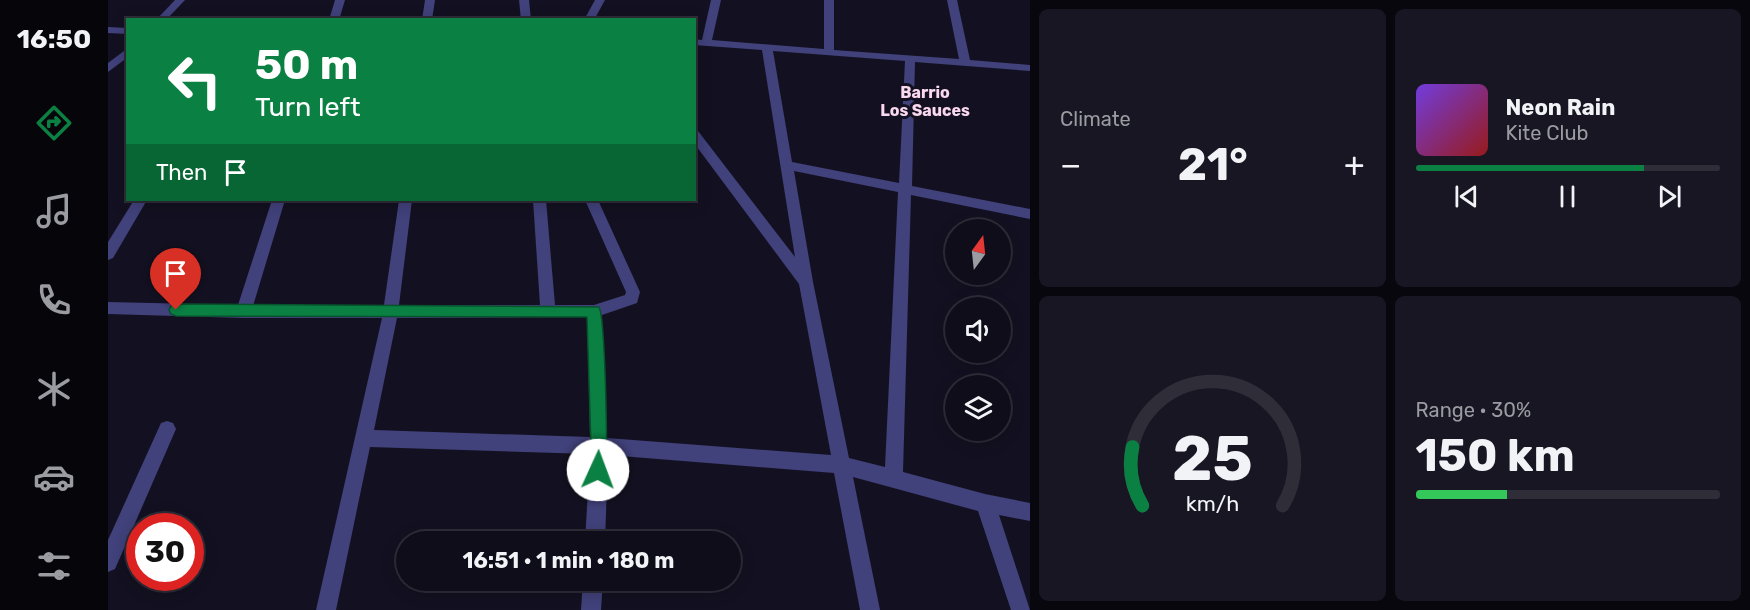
<!DOCTYPE html>
<meta charset="utf-8">
<style>
:root{--surface:#0e0d19;--page:#171622;--text:#f1f3f6;--muted:#9b9ca2;--line:#2e2d38;--accent:#0b8043}
body{margin:0;font-family:Rubik,sans-serif;background:var(--page);color:var(--text);height:100vh;display:flex;flex-direction:column;font-size:22px;white-space:nowrap}
*{box-sizing:border-box;margin:0}
p{font-size:20px;color:var(--muted)}
.icon{flex:none;width:33px;height:33px;fill:none;stroke:currentColor;stroke-width:2;stroke-linecap:round;stroke-linejoin:round}
.map{position:relative;flex:1;overflow:hidden}
.panel{display:flex;flex-direction:column;gap:9px;padding:9px;background:#08070e;width:720px}
.panel>*{flex:none}
.top-card{position:absolute;left:18px;top:18px;width:570px;height:183px;border-radius:0px;box-shadow:0 3px 15px #0003,0 0 0 2px var(--line);background:#0b8043;color:#fff;overflow:hidden}
.needle{width:39px;rotate:15deg}
.fabs{position:absolute;left:837px;top:219px;display:grid;gap:12px}
.fabs a{display:grid;place-items:center;width:66px;height:66px;border-radius:50%;background:var(--surface);box-shadow:0 3px 15px #0003,0 0 0 2px var(--line);font-size:30px}
.speed{position:absolute;left:18px;top:513px;display:flex;gap:12px;font-size:30px;font-weight:700;text-align:center}
.speed>*{display:grid;place-content:center;width:78px;height:78px;border-radius:50%;background:var(--surface);box-shadow:0 3px 15px #0003,0 0 0 2px var(--line);line-height:1}
.speed .limit{border:9px solid #d22;background:#fff;color:#111}
.pin{position:absolute;display:grid;place-items:center;width:51px;height:51px;color:#fff;margin:-62px -26px;border-radius:50% 50% 50% 0;rotate:-45deg;box-shadow:0 0 6px #0007}
.pin .icon{rotate:45deg}
.me{position:absolute;width:66px;margin:-33px;rotate:2deg;stroke-linejoin:round;filter:drop-shadow(0 0 4px #0008)}
.turn{display:flex;align-items:center;gap:21px;height:126px;padding:0 30px;font-size:27px}
.turn .icon{width:78px;height:78px;stroke-width:2.5}
.turn b{display:block;font-size:42px;line-height:51px}
.then{display:flex;align-items:center;height:57px;padding:0 30px;background:#0003;gap:12px;font-size:22px}
.big{font-size:45px;font-weight:700;line-height:1.1}
.panel .card{flex:1;display:flex;flex-direction:column;justify-content:center;gap:9px;min-width:0;padding:0 21px;border-radius:9px;background:var(--page)}
.panel .dial{align-items:center;gap:0}
.dial svg{height:156px;overflow:visible;fill:none;stroke:var(--line);stroke-width:7;stroke-linecap:round;text-anchor:middle}
.dial text{fill:var(--text);stroke:none}
.song{display:flex;align-items:center;gap:18px}
.cover{width:72px;height:72px;border-radius:9px;background:linear-gradient(135deg,hsl(260 70% 55%),hsl(0 70% 35%))}
.played{height:6px;border-radius:3px;background:linear-gradient(90deg,var(--accent) 75%,var(--line) 75%)}
.keys{display:flex;justify-content:space-around;direction:ltr}
.heat{display:flex;justify-content:space-between;align-items:center;font-size:33px;direction:ltr}
.charge{height:9px;border-radius:4px;background:linear-gradient(90deg,#34c759 30%,var(--line) 0)}
.panel .tiles{flex:1;display:grid;gap:9px;grid-template-columns:repeat(2,1fr)}
.trip{position:absolute;left:288px;top:531px;width:345px;height:60px;border-radius:30px;background:var(--surface);box-shadow:0 3px 15px #0003,0 0 0 2px var(--line);font-weight:700;line-height:60px;text-align:center}
main{display:flex;flex:1;min-height:0}
.tab-bar{display:flex;flex-direction:column;width:108px;justify-content:space-around;align-items:center;background:#06050a;color:var(--muted)}
.tab-bar .icon{width:42px;height:42px}
.tab-bar .active{color:var(--accent)}
.tab-bar b{font-size:27px;color:var(--text)}
.map>svg:first-child{display:block}
.lines{fill:none;stroke-linecap:round;stroke-linejoin:round}
.street{fill:#41417b;fill-rule:evenodd}
.route{fill:#0b8043;stroke:#07532c;stroke-width:1.5}
.labels{text-anchor:middle;dominant-baseline:central;stroke-width:6;stroke-linejoin:round;paint-order:stroke}
.far-neighbourhood-label{font-size:16px;font-weight:bold;fill:#fad8ef;stroke:#131121}
</style>
<main>
<nav class="tab-bar">
<b>16:50</b>
<svg class="icon active" aria-label="directions" viewBox="0 0 24 24"><path d="M12 3l9 9-9 9-9-9zM9 14v-3h6M13 9l2 2-2 2"/></svg>
<svg class="icon" aria-label="music" viewBox="0 0 24 24"><path d="M9 18V5l10-2v13"/><circle cx="6" cy="18" r="3"/><circle cx="16" cy="16" r="3"/></svg>
<svg class="icon" aria-label="phone" viewBox="0 0 24 24"><path d="M5 4h4l2 5-3 2q2 4 5 5l2-3 5 2v4C11 20 4 13 5 4z"/></svg>
<svg class="icon" aria-label="climate" viewBox="0 0 24 24"><path d="M12 3v18M4 7l16 10M4 17L20 7"/></svg>
<svg class="icon" aria-label="car" viewBox="0 0 24 24"><path d="M5 17H2v-5l4-1 3-4h7l3 4 3 1v5h-3M9 17h6M6 11h13"/><circle cx="7" cy="17" r="2"/><circle cx="17" cy="17" r="2"/></svg>
<svg class="icon" aria-label="filters" viewBox="0 0 24 24"><path d="M4 7h16M4 17h16"/><circle cx="9" cy="7" r="2"/><circle cx="15" cy="17" r="2"/></svg>
</nav>
<div class="map">
<svg width="922" height="610" viewBox="0 0 922 610">
<rect width="100%" height="100%" fill="#131121"/>
<g class="lines">
<g class="street">
<path d="M67 0H77L58 20H48Z"/>
<path d="M227 0H237L231 20H221Z"/>
<path d="M317 0H327L324 20H314Z"/>
<path d="M411 0H421L423 20H413Z"/>
<path d="M487 0H497L486 20H476Z"/>
<path d="M603 0H613L604 40 716 49V0H726V50L851 59 839 0H849L862 60 922 65V71L807 62 804 186 922 209V219L803 195 795 472 877 494 922 503V521L891 515 922 610H903L870 511 745 477 772 610H752L726 473 500 455 497 542H477L482 454 262 447 228 610H208L274 318H135L0 314V302L130 305 164 200H177L145 306 276 305 291 200H304L291 305H432L425 200H438L447 305H486L517 295 518 292 477 200H490L532 292 529 303 494 315 499 438 723 455 691 284 586 143V130L590 131 687 257 654 50 586 45V39L594 40ZM665 51 797 61 791 183 684 162ZM686 171 790 192 777 467 741 458 705 282ZM479 317 482 437 266 430 289 318Z"/>
<path d="M0 27 20 28V34L0 33Z"/>
<path d="M20 48V57L0 72V63Z"/>
<path d="M26 200H39L5 258 0 260V242Z"/>
<path d="M59 421 65 423 68 429 7 569 0 572V540L53 423Z"/>
<path d="M475 580H495L493 610H473Z"/>
</g>
</g>
<path class="route" d="M68 304 491 307C497 319 501 463 496 476L490 478 484 476 482 470 483 446 479 317 68 316 63 314 61 310 63 306Z"/>
<g class="labels">
<g class="far-neighbourhood-label">
<text x="817" y="92">Barrio<tspan x="817" dy="18">Los Sauces</tspan></text>
</g>
</g>
</svg>
<div class="fabs">
<a><svg class="needle" viewBox="-14 -14 28 28"><path d="M0-13l5 13h-10z" fill="#e53935"/><path d="M0 13l5-13h-10z" fill="#9b9ca2"/></svg></a>
<a><svg class="icon" aria-label="sound" viewBox="0 0 24 24"><path d="M4 9h4l5-4v14l-5-4H4zM17 9q2 3 0 6"/></svg></a>
<a><svg class="icon" aria-label="layers" viewBox="0 0 24 24"><path d="M12 4l9 5-9 5-9-5zM3 14l9 5 9-5"/></svg></a>
</div>
<div class="speed"><div class="limit">30</div></div>
<div class="pin" style="left:68px;top:310px;background:#d93025"><svg class="icon" aria-label="arrive" viewBox="0 0 24 24"><path d="M6 21V4h12l-3 4 3 4H6"/></svg></div>
<svg class="me" style="left:490px;top:470px" viewBox="-20 -20 40 40"><circle r="19" fill="#fff"/><path d="M0-13L10 11 0 6-10 11z" fill="#0b8043"/></svg>
<div class="trip">16:51 · 1 min · 180 m</div>
<div class="top-card">
<div class="turn"><svg class="icon" aria-label="left" viewBox="0 0 24 24"><path d="M17 20v-9H6M10 6l-5 5 5 5"/></svg><div><b>50 m</b>Turn left</div></div>
<div class="then">Then<svg class="icon" aria-label="arrive" viewBox="0 0 24 24"><path d="M6 21V4h12l-3 4 3 4H6"/></svg></div>
</div>
</div>
<section class="panel">
<div class="tiles">
<div class="card"><p>Climate</p>
<div class="heat"><a>−</a><b class="big">21°</b><a>+</a></div>
</div>
<div class="card">
<div class="song"><i class="cover"></i><div><b>Neon Rain</b><p>Kite Club</p></div></div>
<div class="played"></div>
<div class="keys"><svg class="icon" aria-label="previous" viewBox="0 0 24 24"><path d="M18 5L8 12l10 7zM5 5v14"/></svg><svg class="icon" aria-label="pause" viewBox="0 0 24 24"><path d="M8 5v14M16 5v14"/></svg><svg class="icon" aria-label="next" viewBox="0 0 24 24"><path d="M6 5l10 7-10 7zM19 5v14"/></svg></div>
</div>
<div class="card dial"><svg viewBox="0 0 100 80">
<path d="M14 69A42 42 0 1 1 86 69"/>
<path d="M14 69A42 42 0 0 1 9 39" stroke="#0b8043"/>
<text x="50" y="56" font-size="32" font-weight="700">25</text>
<text x="50" y="72" font-size="11">km/h</text>
</svg></div>
<div class="card"><p>Range · 30%</p><b class="big">150 km</b><div class="charge"></div></div>
</div>
</section>
</main>
